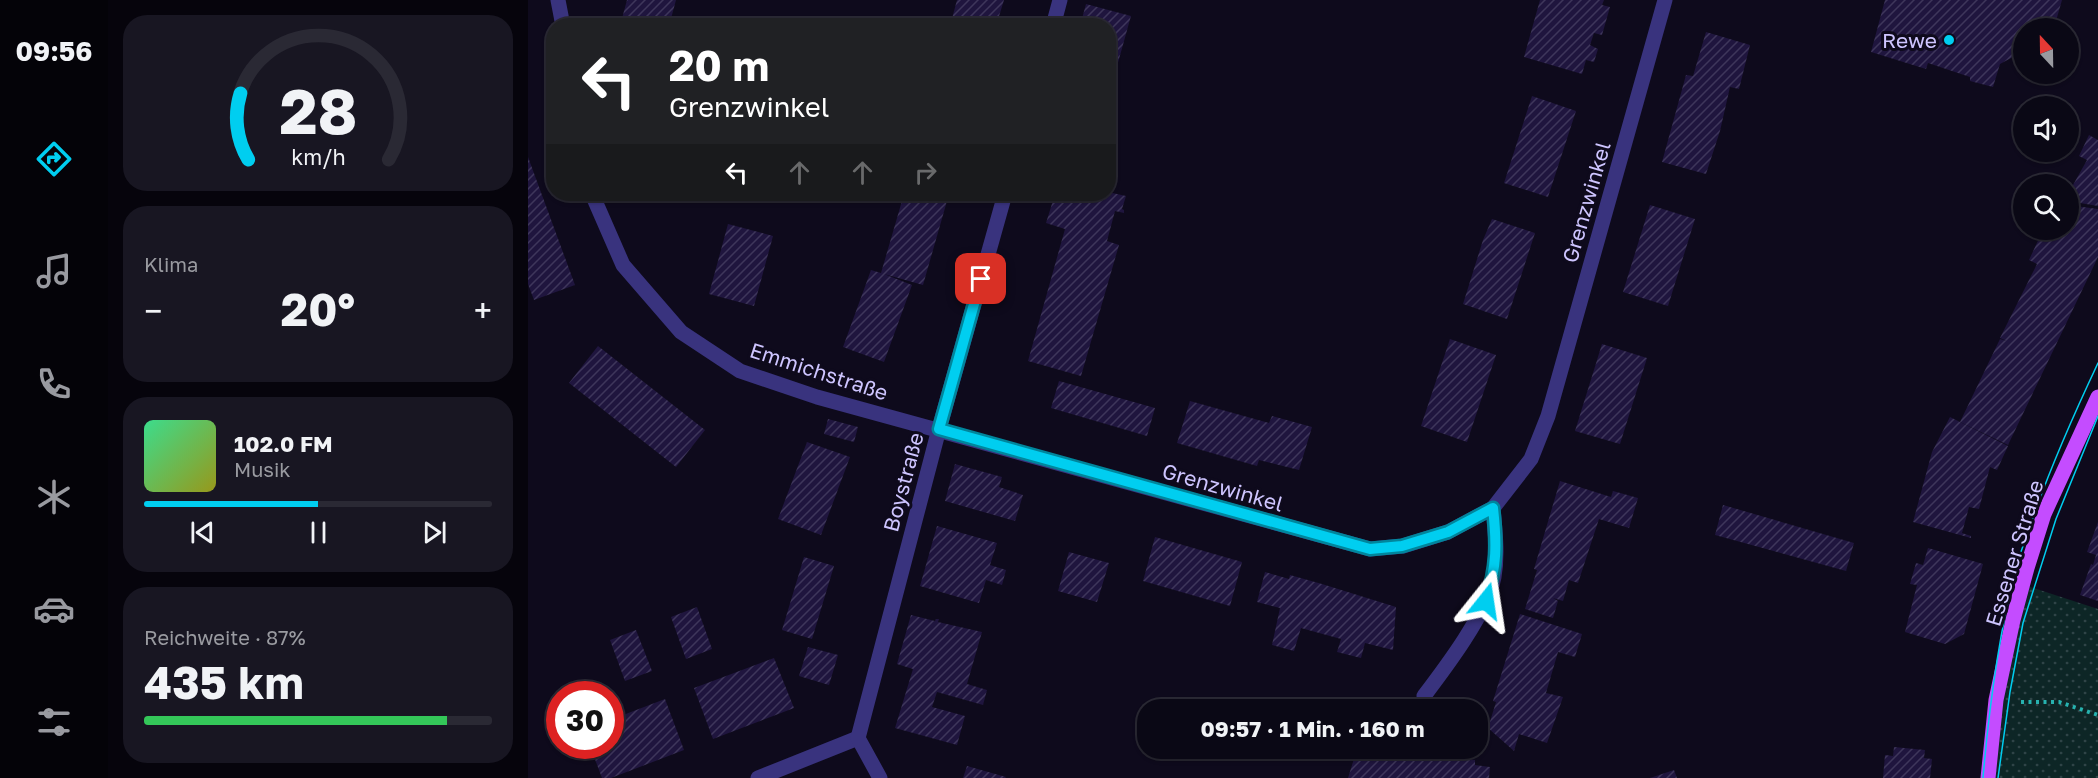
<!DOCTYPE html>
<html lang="de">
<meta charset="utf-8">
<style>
:root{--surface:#0a0815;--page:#181622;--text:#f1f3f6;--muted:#999aa0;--line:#2a2934;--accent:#00cef0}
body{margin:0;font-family:"Golos Text",sans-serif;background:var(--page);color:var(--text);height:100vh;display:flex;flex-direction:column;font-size:22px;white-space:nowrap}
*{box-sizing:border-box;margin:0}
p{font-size:20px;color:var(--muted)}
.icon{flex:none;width:33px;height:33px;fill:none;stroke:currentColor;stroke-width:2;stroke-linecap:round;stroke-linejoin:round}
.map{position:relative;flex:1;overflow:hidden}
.details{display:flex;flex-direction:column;gap:15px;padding:15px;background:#06040c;width:420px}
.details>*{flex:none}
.hud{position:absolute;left:18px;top:18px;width:570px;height:183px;border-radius:24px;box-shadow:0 2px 4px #0004,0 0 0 2px var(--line);background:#202124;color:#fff;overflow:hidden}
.needle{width:39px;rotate:338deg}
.buttons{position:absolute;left:1485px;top:18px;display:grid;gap:12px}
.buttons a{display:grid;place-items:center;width:66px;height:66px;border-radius:50%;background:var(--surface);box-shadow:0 2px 4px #0004,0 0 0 2px var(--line);font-size:30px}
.speed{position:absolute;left:18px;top:681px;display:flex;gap:12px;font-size:30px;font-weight:700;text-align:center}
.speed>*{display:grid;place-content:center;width:78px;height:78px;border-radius:50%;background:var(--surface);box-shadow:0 2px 4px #0004,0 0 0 2px var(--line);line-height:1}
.speed .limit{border:9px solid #d22;background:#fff;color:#111}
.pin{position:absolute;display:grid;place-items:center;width:51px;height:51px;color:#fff;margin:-26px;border-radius:12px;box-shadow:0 3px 9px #0006}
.me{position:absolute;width:66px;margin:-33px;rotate:15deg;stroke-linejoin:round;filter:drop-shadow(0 0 4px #0008)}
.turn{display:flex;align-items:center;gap:21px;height:126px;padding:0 24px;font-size:27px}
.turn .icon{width:78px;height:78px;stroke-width:2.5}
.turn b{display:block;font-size:42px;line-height:51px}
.lanes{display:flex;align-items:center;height:57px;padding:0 24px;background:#0003;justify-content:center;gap:30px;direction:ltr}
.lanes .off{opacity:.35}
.big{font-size:45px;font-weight:700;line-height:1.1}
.details .card{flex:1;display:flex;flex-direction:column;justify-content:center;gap:9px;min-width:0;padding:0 21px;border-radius:24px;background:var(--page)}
.details .dial{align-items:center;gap:0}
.dial svg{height:156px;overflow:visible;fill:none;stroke:var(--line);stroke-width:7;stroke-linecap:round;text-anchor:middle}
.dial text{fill:var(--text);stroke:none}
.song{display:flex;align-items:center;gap:18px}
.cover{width:72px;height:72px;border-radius:9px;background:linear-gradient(135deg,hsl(150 70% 55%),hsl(60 70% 35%))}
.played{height:6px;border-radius:3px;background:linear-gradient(90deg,var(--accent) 50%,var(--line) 50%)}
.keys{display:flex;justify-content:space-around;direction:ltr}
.heat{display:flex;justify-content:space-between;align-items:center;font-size:33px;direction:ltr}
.charge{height:9px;border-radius:4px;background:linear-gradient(90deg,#34c759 87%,var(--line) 0)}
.trip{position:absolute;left:609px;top:699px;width:351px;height:60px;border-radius:24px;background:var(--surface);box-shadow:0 2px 4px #0004,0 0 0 2px var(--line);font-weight:700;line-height:60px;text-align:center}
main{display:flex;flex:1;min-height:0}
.menu{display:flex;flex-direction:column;width:108px;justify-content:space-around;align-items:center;background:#040308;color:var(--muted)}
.menu .icon{width:42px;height:42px}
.menu .active{color:var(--accent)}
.menu b{font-size:27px;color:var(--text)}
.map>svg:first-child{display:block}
.grass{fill:url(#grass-dots)}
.building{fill:url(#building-hatch)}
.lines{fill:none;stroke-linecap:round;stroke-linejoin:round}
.path{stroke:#27b2af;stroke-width:4;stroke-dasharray:3 4.5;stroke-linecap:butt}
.minor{stroke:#39337e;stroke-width:15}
.major{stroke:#c44cff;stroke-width:15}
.tram{stroke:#00cef0;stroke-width:1.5}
.route-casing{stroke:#00869c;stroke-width:15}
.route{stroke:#00cef0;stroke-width:10}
.poi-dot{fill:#00cef0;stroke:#0e0a1c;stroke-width:2}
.labels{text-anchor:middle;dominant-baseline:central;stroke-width:6;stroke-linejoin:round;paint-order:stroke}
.poi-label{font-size:21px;fill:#cec5ff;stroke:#0e0a1c;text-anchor:end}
.street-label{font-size:21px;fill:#cec5ff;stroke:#0e0a1c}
</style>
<main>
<nav class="menu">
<b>09:56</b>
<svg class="icon active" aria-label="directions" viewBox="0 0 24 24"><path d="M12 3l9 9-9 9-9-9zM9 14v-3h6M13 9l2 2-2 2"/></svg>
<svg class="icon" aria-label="music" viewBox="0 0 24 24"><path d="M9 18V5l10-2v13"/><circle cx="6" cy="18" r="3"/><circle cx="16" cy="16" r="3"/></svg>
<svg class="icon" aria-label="phone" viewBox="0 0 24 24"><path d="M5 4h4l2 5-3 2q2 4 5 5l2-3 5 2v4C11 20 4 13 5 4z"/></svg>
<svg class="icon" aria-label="climate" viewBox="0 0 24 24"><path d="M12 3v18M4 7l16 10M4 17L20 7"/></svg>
<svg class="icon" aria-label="car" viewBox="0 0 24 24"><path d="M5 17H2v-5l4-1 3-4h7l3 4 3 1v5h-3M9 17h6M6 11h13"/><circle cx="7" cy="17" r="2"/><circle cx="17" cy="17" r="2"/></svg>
<svg class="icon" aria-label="filters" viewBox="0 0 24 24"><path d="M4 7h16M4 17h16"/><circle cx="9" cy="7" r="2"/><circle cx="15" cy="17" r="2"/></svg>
</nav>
<section class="details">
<div class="card dial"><svg viewBox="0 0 100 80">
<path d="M14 69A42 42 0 1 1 86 69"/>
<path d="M14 69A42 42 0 0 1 10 35" stroke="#00cef0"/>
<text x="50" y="56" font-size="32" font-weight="700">28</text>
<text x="50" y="72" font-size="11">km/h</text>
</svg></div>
<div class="card"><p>Klima</p>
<div class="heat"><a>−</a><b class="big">20°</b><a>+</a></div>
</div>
<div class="card">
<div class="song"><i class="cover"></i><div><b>102.0 FM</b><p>Musik</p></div></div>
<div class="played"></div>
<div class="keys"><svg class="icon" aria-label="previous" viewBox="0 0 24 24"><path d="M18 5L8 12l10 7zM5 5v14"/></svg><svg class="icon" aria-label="pause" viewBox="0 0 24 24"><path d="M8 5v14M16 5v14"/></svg><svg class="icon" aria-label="next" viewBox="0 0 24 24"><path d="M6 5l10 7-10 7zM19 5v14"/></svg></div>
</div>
<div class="card"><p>Reichweite · 87%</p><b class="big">435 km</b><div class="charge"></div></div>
</section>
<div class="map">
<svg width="1570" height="778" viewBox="0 0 1570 778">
<defs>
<pattern id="grass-dots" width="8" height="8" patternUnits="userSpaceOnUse" patternTransform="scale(1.5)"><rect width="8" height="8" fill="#0d2626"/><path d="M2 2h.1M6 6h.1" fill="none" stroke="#2f4447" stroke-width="1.8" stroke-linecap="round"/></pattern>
<pattern id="building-hatch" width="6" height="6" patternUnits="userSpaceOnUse" patternTransform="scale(1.5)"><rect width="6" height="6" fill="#1f153e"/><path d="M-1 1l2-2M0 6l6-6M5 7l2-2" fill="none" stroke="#3e365b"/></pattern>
</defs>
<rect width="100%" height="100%" fill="#0e0a1c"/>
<path class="grass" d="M1496 585 1570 609V778H1461Z"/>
<g class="building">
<path d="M99 0H148L141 26H92Z"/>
<path d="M429 0H476L468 26H422Z"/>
<path d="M1012 0H1076L1074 5 1082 7 1074 35 1066 33 1062 45 1070 49 1066 62 1058 60 1054 74 996 57Z"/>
<path d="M1357 0H1534L1526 28H1496V51L1472 64 1465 87 1442 81V77L1400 63 1398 69 1343 52Z"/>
<path d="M558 4 603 16 586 77 580 75V26H552Z"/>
<path d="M1178 32 1222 45 1211 89 1202 87 1192 131 1178 174 1134 162 1158 75 1165 76Z"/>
<path d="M1004 96 1048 111 1020 197 976 183Z"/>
<path d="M1561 135 1570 140V206L1540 201V194L1559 160 1551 156Z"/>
<path d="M0 157 47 285 6 300 0 284Z"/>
<path d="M580 192 598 196 594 209 596 210V213L587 211 579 241 591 245 553 376 500 361 537 229 518 223 527 194H580Z"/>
<path d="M376 194H421L395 285 356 274 384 285 356 362 315 347 343 270 353 273Z"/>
<path d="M1122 205 1167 219 1140 306 1095 292Z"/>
<path d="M1540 205 1570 209V257L1480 445 1432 422 1472 339 1479 341 1472 338 1509 264 1501 260 1515 230H1540Z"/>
<path d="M964 219 1007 233 979 319 935 304 955 240Z"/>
<path d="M200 224 245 236 226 306 181 294Z"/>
<path d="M922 339 968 355 939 442 893 426Z"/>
<path d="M1074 344 1119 358 1092 444 1047 431Z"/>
<path d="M70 346 177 430 148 467 41 383Z"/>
<path d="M531 381 627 408 619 436 523 408Z"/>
<path d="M662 401 741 423 744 416 784 427 771 470 731 460 729 466 649 443Z"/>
<path d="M1422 417 1480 446 1469 470 1462 467 1451 509 1441 507 1434 533 1443 536V538L1385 522 1404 452Z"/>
<path d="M300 419 330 427 326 442 296 434Z"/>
<path d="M279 442 322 457 293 535 250 519Z"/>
<path d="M427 464 474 477 471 487 495 495 487 521 417 501Z"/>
<path d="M1032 481 1083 497 1085 491 1110 498 1101 528 1071 519 1050 583 1041 580 1035 601 1025 598 1030 601 1025 618 997 609 1009 570 1006 569Z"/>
<path d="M1195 505 1326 543 1318 571 1187 535Z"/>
<path d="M1570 522V601L1552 595 1563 564 1565 565 1568 555 1559 552Z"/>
<path d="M409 526 469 543 462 565 478 570 474 585 458 580 451 603 392 586Z"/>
<path d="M627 537 714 562 702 606 615 581Z"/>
<path d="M1400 548 1455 564 1436 634 1417 644 1377 632 1389 585 1382 584 1388 563 1395 565Z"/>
<path d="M541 552 581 563 569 602 530 591Z"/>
<path d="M276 557 306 566 284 639 254 630Z"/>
<path d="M737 572 761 579 762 575 794 584 868 607 865 650 837 643 833 658 809 652 813 639 773 628 766 651 744 645 752 608 729 602Z"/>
<path d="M169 607 184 649 158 659 143 617Z"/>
<path d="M992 614 1054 634 1047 657 1030 652 1018 693 1035 697 1019 743 991 734 986 751 960 728 968 702 965 701Z"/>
<path d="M383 615 407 621 408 619H411L410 622 454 632 439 684 459 690 455 705 409 692 404 707 437 716 429 745 367 728 385 669 369 664Z"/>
<path d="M108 630 124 671 97 681 82 640Z"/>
<path d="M280 647 310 655 301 685 271 676Z"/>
<path d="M246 658 266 708 185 739 166 688Z"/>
<path d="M137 699 156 750 83 778H74L62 746H82V720Z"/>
<path d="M1366 747 1397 750 1396 758 1404 759 1402 778H1355L1357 755 1365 756Z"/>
<path d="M857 748 947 760V765L962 767 961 778H820L829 749 856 753Z"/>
<path d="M439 766 478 777 477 778H435Z"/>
<path d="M1146 770 1149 778H1122Z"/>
</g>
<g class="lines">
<path class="path" d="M1493 702H1531L1570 715"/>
<g class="minor">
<path d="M30 0 35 26"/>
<path d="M525 26 532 0"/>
<path d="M64 194 95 265 153 332 212 371 289 397 842 549 875 546 920 532 965 508 1003 459 1020 416 1137 0"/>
<path d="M896 696C918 667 959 613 966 577 970 554 967 531 965 508"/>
<path d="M230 778 330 738"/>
<path d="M352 778 330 738 411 429 477 194"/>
</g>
<path class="major" d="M1460 778 1468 700 1485 620 1499 568 1516 514 1570 397"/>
<g class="tram">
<path d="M1455 778C1461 708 1470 639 1487 571 1491 555 1498 539 1503 523 1522 468 1545 416 1570 363"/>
<path d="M1470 778 1482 692 1495 623 1528 519 1570 416"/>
</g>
</g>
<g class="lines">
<defs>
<path id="route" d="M453 279 411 429 842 549 874 546 920 532 965 508C969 544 969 566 958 601"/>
</defs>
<use href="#route" class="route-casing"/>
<use href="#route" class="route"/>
</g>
<circle class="poi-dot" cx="1421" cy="40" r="6"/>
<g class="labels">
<g class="poi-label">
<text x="1409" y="40">Rewe</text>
</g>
<g class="street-label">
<text transform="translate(1058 202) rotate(-74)">Grenzwinkel</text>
<text transform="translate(291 371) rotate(18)">Emmichstraße</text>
<text transform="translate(375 482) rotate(-75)">Boystraße</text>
<text transform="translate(695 487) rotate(16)">Grenzwinkel</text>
<text transform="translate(1486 553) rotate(-73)">Essener Straße</text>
</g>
</g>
</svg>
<div class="buttons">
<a><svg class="needle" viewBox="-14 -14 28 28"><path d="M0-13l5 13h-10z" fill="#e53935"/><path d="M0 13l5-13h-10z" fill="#999aa0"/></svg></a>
<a><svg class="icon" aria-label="sound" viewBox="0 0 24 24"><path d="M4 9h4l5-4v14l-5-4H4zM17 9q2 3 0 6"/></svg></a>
<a><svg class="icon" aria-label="search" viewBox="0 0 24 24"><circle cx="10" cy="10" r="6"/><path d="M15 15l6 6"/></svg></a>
</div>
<div class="speed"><div class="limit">30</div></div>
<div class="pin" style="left:453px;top:279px;background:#d93025"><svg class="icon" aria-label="arrive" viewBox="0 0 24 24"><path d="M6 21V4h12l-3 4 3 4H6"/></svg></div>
<svg class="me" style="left:958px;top:601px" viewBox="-20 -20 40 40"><path d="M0-17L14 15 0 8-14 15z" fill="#00cef0" stroke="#fff" stroke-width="4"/></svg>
<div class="trip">09:57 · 1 Min. · 160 m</div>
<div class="hud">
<div class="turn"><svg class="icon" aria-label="left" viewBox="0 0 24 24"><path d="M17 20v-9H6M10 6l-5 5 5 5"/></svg><div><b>20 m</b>Grenzwinkel</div></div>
<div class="lanes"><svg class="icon" aria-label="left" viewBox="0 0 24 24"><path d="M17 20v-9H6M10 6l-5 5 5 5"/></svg><svg class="icon off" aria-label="ahead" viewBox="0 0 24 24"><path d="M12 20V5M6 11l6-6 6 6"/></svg><svg class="icon off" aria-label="ahead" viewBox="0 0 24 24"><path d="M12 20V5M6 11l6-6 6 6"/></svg><svg class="icon off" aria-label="right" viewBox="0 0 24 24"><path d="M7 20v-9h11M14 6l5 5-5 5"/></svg></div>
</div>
</div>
</main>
